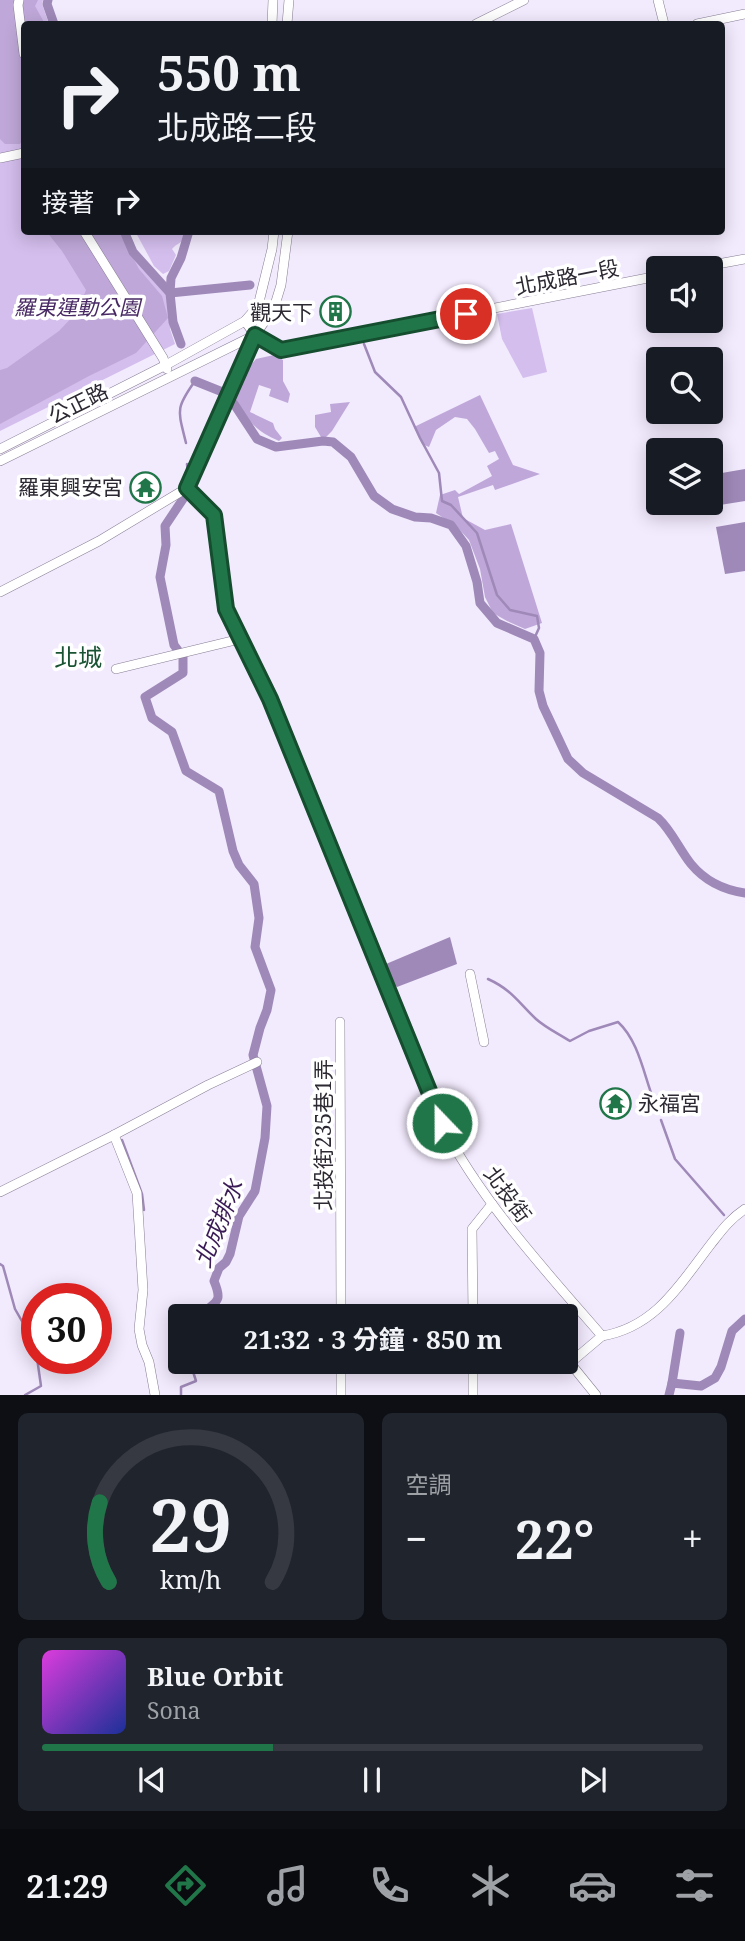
<!DOCTYPE html>
<html lang="zh-TW">
<meta charset="utf-8">
<style>
:root{--surface:#171b24;--page:#20242c;--text:#f1f3f6;--muted:#9ea1a6;--line:#363941;--accent:#217649}
body{margin:0;font-family:"Noto Serif","Noto Sans TC",serif;background:var(--page);color:var(--text);height:100vh;display:flex;flex-direction:column;font-size:26px;white-space:nowrap}
*{box-sizing:border-box;margin:0}
p{font-size:23px;color:var(--muted)}
.icon{flex:none;width:38px;height:38px;fill:none;stroke:currentColor;stroke-width:2;stroke-linecap:round;stroke-linejoin:round}
.map{position:relative;height:1395px;overflow:hidden}
.details{display:flex;flex-direction:column;gap:18px;padding:18px;background:#0d0f14;flex:1}
.details>*{flex:none}
.guide{position:absolute;left:21px;top:21px;width:704px;height:214px;border-radius:7px;box-shadow:0 4px 18px #0003;background:#171b24;color:var(--text);overflow:hidden}
.tools{position:absolute;left:646px;top:256px;display:grid;gap:14px}
.tools a{display:grid;place-items:center;width:77px;height:77px;border-radius:7px;background:var(--surface);box-shadow:0 4px 18px #0003;font-size:35px}
.speed{position:absolute;left:21px;top:1283px;display:flex;gap:14px;font-size:35px;font-weight:700;text-align:center}
.speed>*{display:grid;place-content:center;width:91px;height:91px;border-radius:50%;background:var(--surface);box-shadow:0 4px 18px #0003;line-height:1}
.speed .limit{border:10px solid #d22;background:#fff;color:#111}
.pin{position:absolute;display:grid;place-items:center;width:60px;height:60px;color:#fff;margin:-30px;border:4px solid #fff;border-radius:50%;box-shadow:0 2px 7px #0007}
.me{position:absolute;width:77px;margin:-38px;rotate:338deg;stroke-linejoin:round;filter:drop-shadow(0 0 5px #0008)}
.turn{display:flex;align-items:center;gap:24px;height:147px;padding:0 21px;font-size:32px}
.turn .icon{width:91px;height:91px;stroke-width:2.5}
.turn b{display:block;font-size:49px;line-height:60px}
.then{display:flex;align-items:center;height:66px;padding:0 21px;background:#0003;gap:14px;font-size:26px}
.big{font-size:52px;font-weight:700;line-height:1.1}
.details .card{flex:1;display:flex;flex-direction:column;justify-content:center;gap:10px;min-width:0;padding:0 24px;border-radius:10px;background:var(--page)}
.details .dial{align-items:center;gap:0}
.dial svg{height:182px;overflow:visible;fill:none;stroke:var(--line);stroke-width:7;stroke-linecap:round;text-anchor:middle}
.dial text{fill:var(--text);stroke:none}
.song{display:flex;align-items:center;gap:21px}
.cover{width:84px;height:84px;border-radius:10px;background:linear-gradient(135deg,hsl(300 70% 55%),hsl(230 70% 35%))}
.played{height:7px;border-radius:4px;background:linear-gradient(90deg,var(--accent) 35%,var(--line) 35%)}
.keys{display:flex;justify-content:space-around;direction:ltr}
.heat{display:flex;justify-content:space-between;align-items:center;font-size:38px;direction:ltr}
.details .tiles{flex:1;display:grid;gap:18px;grid-template-columns:1fr 1fr}
.card:last-child{grid-column:span 2}
.trip{position:absolute;left:168px;top:1304px;width:410px;height:70px;border-radius:7px;background:var(--surface);box-shadow:0 4px 18px #0003;font-weight:700;line-height:70px;text-align:center}
.tabs{display:flex;height:112px;justify-content:space-around;align-items:center;background:#090b0e;color:var(--muted)}
.tabs .icon{width:49px;height:49px}
.tabs .selected{color:var(--accent)}
.tabs b{font-size:32px;color:var(--text)}
.map>svg:first-child{display:block}
.green{fill:#d4beed}
.forest{fill:#bfa8d9}
.water{fill:#9f89b8}
.lines{fill:none;stroke-linecap:round;stroke-linejoin:round}
.stream{stroke:#9f89b8;stroke-width:2.5}
.canal{stroke:#9f89b8;stroke-width:9}
.minor-casing{stroke:#887e94;stroke-width:10}
.minor{stroke:#fff;stroke-width:9}
.route-casing{stroke:#154d2f;stroke-width:18}
.route{stroke:#217649;stroke-width:12}
.labels{text-anchor:middle;dominant-baseline:central;stroke-width:7;stroke-linejoin:round;paint-order:stroke}
.street-label{font-size:21px;fill:#2d2932;stroke:#fff}
.park-label{font-size:21px;font-style:italic;fill:#482964;stroke:#fff}
.poi-label{font-size:21px;fill:#2d2932;stroke:#fff;text-anchor:end}
.water-label{font-size:23px;font-style:italic;fill:#3a1b55;stroke:#fff}
.quarter-label{font-size:24px;fill:#195333;stroke:#fff}
</style>
<div class="map">
<svg width="745" height="1395" viewBox="0 0 745 1395">
<rect width="100%" height="100%" fill="#f2eafd"/>
<g class="green">
<path d="M0 0H43L42 4 49 24H24V231H124L141 264 164 286 171 320 170 329 175 344 0 431Z"/>
<path d="M135 231H183C184 245 179 241 172 249L176 255 169 271 163 274 154 266Z"/>
<path d="M532 308 547 372 523 378 502 339 497 314Z"/>
</g>
<g class="forest">
<path d="M0 0H38L35 6 45 24H24V139L20 144H5L0 139Z"/>
<path d="M46 231H119L139 269 162 296 168 318 136 353 89 376 0 424V370L7 368 59 331 78 311 86 290 62 251Z"/>
<path d="M274 355 283 360V381L290 394 288 403 269 396 271 389 259 385 250 412 273 423 275 429 282 438 279 441C253 430 249 420 234 398L243 374 256 359Z"/>
<path d="M480 395 513 465 540 474 495 490 493 485 458 497 463 518 485 530 511 524 542 623 525 629 507 621 493 613 485 597 480 569 469 540 457 527 436 513 440 495 455 490 459 494 492 476 487 466 499 459 495 451 489 453 475 429 467 419 455 417 436 430 429 447 422 444 414 427Z"/>
<path d="M350 402 332 431 326 437H321L315 427V415L331 412 330 404Z"/>
</g>
<g class="water">
<path d="M745 469V501L720 505 716 474Z"/>
<path d="M745 522V571L725 574 716 527Z"/>
<path d="M450 937 457 964 397 987 392 983 386 964Z"/>
</g>
<g class="lines">
<g class="stream">
<path d="M364 344 375 372 401 397 420 438 439 473 442 501 451 505 477 533 497 595 510 610 537 616 539 628 534 639"/>
<path d="M186 443C178 410 175 409 195 381"/>
<path d="M187 464 188 475"/>
<path d="M488 979C512 990 518 1002 536 1019 546 1028 559 1034 570 1041L589 1031 618 1022C639 1041 644 1076 654 1101"/>
<path d="M661 1120 675 1159 724 1215"/>
<path d="M122 1140 142 1194 144 1210"/>
<path d="M0 1264 3 1266 15 1309 27 1330 37 1356"/>
<path d="M180 1333 175 1337V1343L180 1346"/>
<path d="M25 1395 41 1386 37 1358"/>
<path d="M181 1395V1387L196 1381 190 1362"/>
</g>
<g class="canal">
<path d="M48 0 47 4 54 24"/>
<path d="M124 231 133 252 170 293 250 285"/>
<path d="M181 344 173 322 170 293 171 278 181 258 189 231"/>
<path d="M195 381 220 391 234 404 257 439 276 447 323 441 333 442 351 457 374 496 392 509 415 517 431 518 451 525 466 546 477 582 480 603 497 623 534 639 540 653 539 691 543 706 568 759 583 773 658 818C672 831 679 849 691 864 705 881 724 890 745 893"/>
<path d="M183 499 165 526 166 545 160 577 174 645 183 657V673L145 697 152 718 172 732 186 771 219 791 233 851 239 865 254 884 259 918 255 947 271 990 267 1010 260 1028 253 1055 267 1106 265 1138 255 1191 239 1216 230 1254 226 1262 219 1268 214 1281C224 1305 214 1300 201 1316"/>
<path d="M672 1383 680 1333"/>
<path d="M669 1395 672 1383 701 1386 715 1378 721 1367 732 1331 745 1319"/>
</g>
<defs>
<g id="minor">
<path d="M19 0 18 5 24 54"/>
<path d="M658 0 664 24"/>
<path d="M272 24 273 0"/>
<path d="M287 24 289 0"/>
<path d="M476 24 524 0"/>
<path d="M697 24 745 14"/>
<path d="M0 158 24 153"/>
<path d="M84 231 163 358 167 369"/>
<path d="M696 268 745 259"/>
<path d="M245 321 255 335 280 350 658 276"/>
<path d="M0 449 166 365 245 321 258 306 272 249 274 231"/>
<path d="M0 461 255 335 274 308 281 285 288 231"/>
<path d="M187 488 214 515 226 609 253 661 270 700 441 1123C482 1202 544 1269 602 1336 656 1327 680 1284 711 1244 722 1230 730 1219 745 1209"/>
<path d="M0 592 99 541 187 488 255 335"/>
<path d="M116 669 240 639"/>
<path d="M470 974 484 1042"/>
<path d="M340 1022 341 1316"/>
<path d="M114 1135 137 1193 143 1290 139 1329 142 1345 149 1362 155 1395"/>
<path d="M0 1192 114 1135 208 1085 257 1062"/>
<path d="M473 1316 472 1229 492 1204"/>
<path d="M341 1362V1395"/>
<path d="M473 1395V1362"/>
<path d="M596 1395 570 1363 602 1336"/>
</g>
</defs>
<use href="#minor" class="minor-casing"/>
<use href="#minor" class="minor"/>
</g>
<g class="lines">
<defs>
<path id="route" d="M442 1123 270 699 226 609 214 515 187 488 255 335 281 350 466 314"/>
</defs>
<use href="#route" class="route-casing"/>
<use href="#route" class="route"/>
</g>
<defs>
<symbol id="building-ring" viewBox="-11 -11 22 22"><circle r="9.5" fill="#fff" stroke="#217649" stroke-width="1.5"/><path d="M-4-6H4V6H1V3H-1V6H-4ZM-2.5-4.3h1.7v1.8h-1.7ZM.8-4.3h1.7v1.8H.8ZM-2.5-1h1.7V.8h-1.7ZM.8-1h1.7V.8H.8Z" fill="#217649"/></symbol>
<symbol id="temple-ring" viewBox="-11 -11 22 22"><circle r="9.5" fill="#fff" stroke="#217649" stroke-width="1.5"/><path d="M0-6L5-2H3V0L6.5 2.5H4V6H1.5V3h-3V6H-4V2.5H-6.5L-3 0V-2H-5Z" fill="#217649"/></symbol>
</defs>
<g fill-rule="evenodd">
<use href="#building-ring" x="318" y="294" width="35" height="35"/>
<use href="#temple-ring" x="128" y="470" width="35" height="35"/>
<use href="#temple-ring" x="598" y="1086" width="35" height="35"/>
</g>
<g class="labels">
<g class="street-label">
<text transform="translate(567 277) rotate(-11)">北成路一段</text>
<text transform="translate(78 403) rotate(-26)">公正路</text>
<text transform="translate(323 1135) rotate(-90)">北投街235巷1弄</text>
<text transform="translate(508 1194) rotate(54)">北投街</text>
</g>
<g class="park-label">
<text x="77" y="307">羅東運動公園</text>
</g>
<g class="poi-label">
<text x="313" y="312">觀天下</text>
<text x="123" y="487">羅東興安宮</text>
<text x="638" y="1103" text-anchor="start">永福宮</text>
</g>
<g class="water-label">
<text transform="translate(218 1223) rotate(-68)">北成排水</text>
</g>
<g class="quarter-label">
<text x="78" y="656">北城</text>
</g>
</g>
</svg>
<div class="tools">
<a><svg class="icon" aria-label="sound" viewBox="0 0 24 24"><path d="M4 9h4l5-4v14l-5-4H4zM17 9q2 3 0 6"/></svg></a>
<a><svg class="icon" aria-label="search" viewBox="0 0 24 24"><circle cx="10" cy="10" r="6"/><path d="M15 15l6 6"/></svg></a>
<a><svg class="icon" aria-label="layers" viewBox="0 0 24 24"><path d="M12 4l9 5-9 5-9-5zM3 14l9 5 9-5"/></svg></a>
</div>
<div class="speed"><div class="limit">30</div></div>
<div class="pin" style="left:466px;top:314px;background:#d93025"><svg class="icon" aria-label="arrive" viewBox="0 0 24 24"><path d="M6 21V4h12l-3 4 3 4H6"/></svg></div>
<svg class="me" style="left:442px;top:1123px" viewBox="-20 -20 40 40"><circle r="17" fill="#217649" stroke="#fff" stroke-width="3"/><path d="M0-11L8 9 0 5-8 9z" fill="#fff"/></svg>
<div class="trip">21:32 · 3 分鐘 · 850 m</div>
<div class="guide">
<div class="turn"><svg class="icon" aria-label="right" viewBox="0 0 24 24"><path d="M7 20v-9h11M14 6l5 5-5 5"/></svg><div><b>550 m</b>北成路二段</div></div>
<div class="then">接著<svg class="icon" aria-label="right" viewBox="0 0 24 24"><path d="M7 20v-9h11M14 6l5 5-5 5"/></svg></div>
</div>
</div>
<section class="details">
<div class="tiles">
<div class="card dial"><svg viewBox="0 0 100 80">
<path d="M14 69A42 42 0 1 1 86 69"/>
<path d="M14 69A42 42 0 0 1 10 34" stroke="#217649"/>
<text x="50" y="56" font-size="32" font-weight="700">29</text>
<text x="50" y="72" font-size="11">km/h</text>
</svg></div>
<div class="card"><p>空調</p>
<div class="heat"><a>−</a><b class="big">22°</b><a>+</a></div>
</div>
<div class="card">
<div class="song"><i class="cover"></i><div><b>Blue Orbit</b><p>Sona</p></div></div>
<div class="played"></div>
<div class="keys"><svg class="icon" aria-label="previous" viewBox="0 0 24 24"><path d="M18 5L8 12l10 7zM5 5v14"/></svg><svg class="icon" aria-label="pause" viewBox="0 0 24 24"><path d="M8 5v14M16 5v14"/></svg><svg class="icon" aria-label="next" viewBox="0 0 24 24"><path d="M6 5l10 7-10 7zM19 5v14"/></svg></div>
</div>
</div>
</section>
<nav class="tabs">
<b>21:29</b>
<svg class="icon selected" aria-label="directions" viewBox="0 0 24 24"><path d="M12 3l9 9-9 9-9-9zM9 14v-3h6M13 9l2 2-2 2"/></svg>
<svg class="icon" aria-label="music" viewBox="0 0 24 24"><path d="M9 18V5l10-2v13"/><circle cx="6" cy="18" r="3"/><circle cx="16" cy="16" r="3"/></svg>
<svg class="icon" aria-label="phone" viewBox="0 0 24 24"><path d="M5 4h4l2 5-3 2q2 4 5 5l2-3 5 2v4C11 20 4 13 5 4z"/></svg>
<svg class="icon" aria-label="climate" viewBox="0 0 24 24"><path d="M12 3v18M4 7l16 10M4 17L20 7"/></svg>
<svg class="icon" aria-label="car" viewBox="0 0 24 24"><path d="M5 17H2v-5l4-1 3-4h7l3 4 3 1v5h-3M9 17h6M6 11h13"/><circle cx="7" cy="17" r="2"/><circle cx="17" cy="17" r="2"/></svg>
<svg class="icon" aria-label="filters" viewBox="0 0 24 24"><path d="M4 7h16M4 17h16"/><circle cx="9" cy="7" r="2"/><circle cx="15" cy="17" r="2"/></svg>
</nav>
